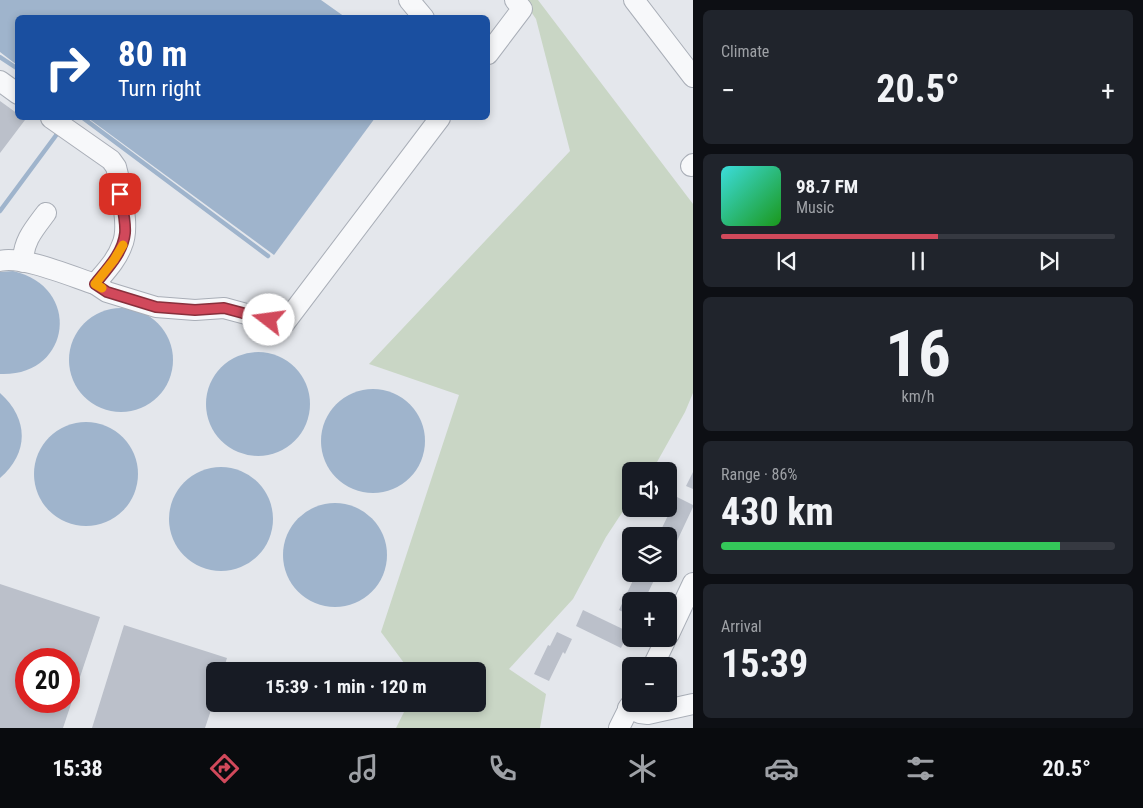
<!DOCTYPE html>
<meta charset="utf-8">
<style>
:root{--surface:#171b24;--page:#20242c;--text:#f1f3f6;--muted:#9ea1a6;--line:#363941;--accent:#d1495b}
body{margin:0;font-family:"Roboto Condensed",sans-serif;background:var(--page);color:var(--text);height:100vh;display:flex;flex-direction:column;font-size:19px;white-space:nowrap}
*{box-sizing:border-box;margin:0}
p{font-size:16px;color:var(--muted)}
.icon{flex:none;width:28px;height:28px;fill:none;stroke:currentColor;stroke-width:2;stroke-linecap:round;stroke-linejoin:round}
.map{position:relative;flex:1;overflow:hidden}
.drawer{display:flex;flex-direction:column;gap:10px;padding:10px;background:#0d0f14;width:450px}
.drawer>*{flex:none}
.hud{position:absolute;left:15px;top:15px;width:475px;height:105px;border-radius:8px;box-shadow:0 2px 8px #0003;background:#1a4fa0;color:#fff;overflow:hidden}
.fabs{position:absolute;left:622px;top:462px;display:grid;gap:10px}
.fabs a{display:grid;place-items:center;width:55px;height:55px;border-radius:8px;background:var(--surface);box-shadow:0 2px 8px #0003;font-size:25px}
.speed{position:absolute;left:15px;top:648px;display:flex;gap:10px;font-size:25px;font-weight:700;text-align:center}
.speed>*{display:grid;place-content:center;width:65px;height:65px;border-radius:50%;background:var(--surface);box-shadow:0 2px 8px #0003;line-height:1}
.speed .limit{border:8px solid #d22;background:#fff;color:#111}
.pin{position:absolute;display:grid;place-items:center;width:42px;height:42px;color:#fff;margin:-21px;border-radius:10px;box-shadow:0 2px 8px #0006}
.me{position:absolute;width:55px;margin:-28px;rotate:285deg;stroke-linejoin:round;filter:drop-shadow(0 0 4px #0008)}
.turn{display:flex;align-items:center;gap:18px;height:105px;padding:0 20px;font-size:22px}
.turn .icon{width:65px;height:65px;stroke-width:2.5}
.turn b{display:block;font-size:35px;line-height:42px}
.big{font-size:38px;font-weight:700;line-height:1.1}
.drawer .card{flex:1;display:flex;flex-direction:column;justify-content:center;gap:8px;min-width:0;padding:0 18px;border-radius:8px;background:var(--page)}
.drawer .dial{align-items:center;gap:0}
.dial b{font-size:65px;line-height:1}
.song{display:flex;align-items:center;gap:15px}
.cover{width:60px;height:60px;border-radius:8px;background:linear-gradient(135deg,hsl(180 70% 55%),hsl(120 70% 35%))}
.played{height:5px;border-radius:2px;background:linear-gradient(90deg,var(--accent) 55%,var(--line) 55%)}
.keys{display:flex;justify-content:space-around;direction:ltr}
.heat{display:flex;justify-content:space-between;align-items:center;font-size:28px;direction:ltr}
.charge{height:8px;border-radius:4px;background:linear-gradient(90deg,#34c759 86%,var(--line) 0)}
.trip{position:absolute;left:206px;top:662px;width:280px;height:50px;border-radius:8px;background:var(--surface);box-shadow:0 2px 8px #0003;font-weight:700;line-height:50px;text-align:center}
.dock{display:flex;height:80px;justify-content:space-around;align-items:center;background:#090b0e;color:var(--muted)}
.dock .icon{width:35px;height:35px}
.dock .active{color:var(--accent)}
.dock b{font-size:22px;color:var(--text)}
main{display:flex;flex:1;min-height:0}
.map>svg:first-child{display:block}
.green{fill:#c9d6c5}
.water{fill:#9fb4cc}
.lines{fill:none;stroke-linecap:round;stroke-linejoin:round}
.stream{stroke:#9fb4cc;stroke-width:4.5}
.building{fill:#bbc0ca;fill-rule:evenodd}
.minor-casing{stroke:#a9aeb7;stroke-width:22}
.minor{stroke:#f7f8fa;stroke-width:20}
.route-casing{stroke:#882f3b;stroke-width:12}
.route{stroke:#d1495b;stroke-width:9}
.slow{stroke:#f59e0b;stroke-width:9}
</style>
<main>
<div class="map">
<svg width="693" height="728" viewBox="0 0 693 728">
<rect width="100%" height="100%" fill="#e4e7ec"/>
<path class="green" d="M523 0H538L693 204V393L685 412 652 471H631V499L606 537 573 599 509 669 546 694 540 728H396L408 704H478V671H407V667L381 632 459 395 369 364 570 151 536 19Z"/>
<g class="water">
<path d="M0 0H321L345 17 18 18 17 65 0 52Z"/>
<path d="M88 118H375L274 255Z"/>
<path d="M13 271C83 287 71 377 0 374V272Z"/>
<circle cx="121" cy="360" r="52"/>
<circle cx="258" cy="404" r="52"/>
<circle cx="373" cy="441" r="52"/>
<path d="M0 393C29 419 29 453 0 478Z"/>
<circle cx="86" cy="474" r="52"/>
<circle cx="221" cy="519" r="52"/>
<circle cx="335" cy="555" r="52"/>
</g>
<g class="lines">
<g class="stream">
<path d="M0 57 18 69"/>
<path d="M83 118 268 256"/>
<path d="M0 211 60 130"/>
</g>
</g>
<g class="building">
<path d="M0 101 18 114V118H22L25 120 0 153Z"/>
<path d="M693 472V489L686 486Z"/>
<path d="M677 497 693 505V507L669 558V536H658Z"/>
<path d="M636 574H657L644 601H631V616L619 610Z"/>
<path d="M0 584 100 617 63 728H0ZM26 659H69V701H26Z"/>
<path d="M583 610 629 632 621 648 576 626Z"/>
<path d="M124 625 227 658 223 671H215V698L205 728H92Z"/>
<path d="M557 632 572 639 565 654 563 652 549 681 534 674 548 645 550 646Z"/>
</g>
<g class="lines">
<defs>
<g id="minor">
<path d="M409 0 424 18"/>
<path d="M634 0 693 77"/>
<path d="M488 54 522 9 515 0"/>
<path d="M0 81 18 94"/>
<path d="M51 118 111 160 116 167 118 175C121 194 130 228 122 245 117 260 105 272 95 284L107 292 156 307 195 310 224 308 284 324 440 118"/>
<path d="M691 166 693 164"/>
<path d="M0 261C21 255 73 277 95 284"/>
<path d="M23 262C23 241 34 229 46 213"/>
<path d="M669 634 693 583"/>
<path d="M653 666 666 639"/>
<path d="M628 708 640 713 648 714 693 704"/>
<path d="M619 728 631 704"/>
</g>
</defs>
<use href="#minor" class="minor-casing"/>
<use href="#minor" class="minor"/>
</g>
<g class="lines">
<defs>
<path id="route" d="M120 194C122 206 126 221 125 233 123 253 107 269 95 284L107 292 156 307 195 310 224 308 269 320"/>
</defs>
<use href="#route" class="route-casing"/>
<use href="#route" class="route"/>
<path class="slow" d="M102 288 95 284 114 260 123 245"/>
</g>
</svg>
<div class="fabs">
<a><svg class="icon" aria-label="sound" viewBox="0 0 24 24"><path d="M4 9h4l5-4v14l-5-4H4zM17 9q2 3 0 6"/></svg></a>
<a><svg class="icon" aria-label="layers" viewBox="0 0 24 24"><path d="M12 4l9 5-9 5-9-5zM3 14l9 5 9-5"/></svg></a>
<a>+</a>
<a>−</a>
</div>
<div class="speed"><div class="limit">20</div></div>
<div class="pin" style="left:120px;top:194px;background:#d93025"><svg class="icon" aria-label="arrive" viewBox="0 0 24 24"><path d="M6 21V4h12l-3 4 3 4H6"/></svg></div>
<svg class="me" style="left:269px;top:320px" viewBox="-20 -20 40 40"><circle r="19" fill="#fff"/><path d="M0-13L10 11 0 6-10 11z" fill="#d1495b"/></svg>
<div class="trip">15:39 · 1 min · 120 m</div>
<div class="hud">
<div class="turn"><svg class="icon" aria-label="right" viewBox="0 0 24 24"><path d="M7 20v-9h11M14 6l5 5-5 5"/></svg><div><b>80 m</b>Turn right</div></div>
</div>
</div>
<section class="drawer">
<div class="card"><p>Climate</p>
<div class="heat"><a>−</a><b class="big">20.5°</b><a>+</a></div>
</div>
<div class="card">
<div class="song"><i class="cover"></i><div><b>98.7 FM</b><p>Music</p></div></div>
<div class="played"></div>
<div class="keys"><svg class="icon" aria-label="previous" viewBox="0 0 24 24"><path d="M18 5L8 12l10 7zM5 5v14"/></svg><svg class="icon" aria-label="pause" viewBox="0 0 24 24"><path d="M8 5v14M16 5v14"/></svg><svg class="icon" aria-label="next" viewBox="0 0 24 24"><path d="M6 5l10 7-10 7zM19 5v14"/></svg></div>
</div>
<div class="card dial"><b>16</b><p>km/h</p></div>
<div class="card"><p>Range · 86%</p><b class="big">430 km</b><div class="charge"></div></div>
<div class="card"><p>Arrival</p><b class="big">15:39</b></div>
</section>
</main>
<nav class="dock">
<b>15:38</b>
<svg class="icon active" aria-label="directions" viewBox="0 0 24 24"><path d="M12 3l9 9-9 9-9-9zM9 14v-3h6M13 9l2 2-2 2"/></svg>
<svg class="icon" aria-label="music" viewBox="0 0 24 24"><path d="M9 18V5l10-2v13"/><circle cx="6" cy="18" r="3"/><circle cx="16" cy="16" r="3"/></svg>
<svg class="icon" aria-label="phone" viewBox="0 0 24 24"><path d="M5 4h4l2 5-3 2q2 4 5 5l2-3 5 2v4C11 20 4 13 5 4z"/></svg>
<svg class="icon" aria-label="climate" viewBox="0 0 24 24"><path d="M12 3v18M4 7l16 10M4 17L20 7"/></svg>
<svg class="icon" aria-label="car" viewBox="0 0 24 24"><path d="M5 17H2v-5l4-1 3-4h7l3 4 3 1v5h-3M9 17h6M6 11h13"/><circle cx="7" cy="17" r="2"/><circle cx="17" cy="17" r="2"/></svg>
<svg class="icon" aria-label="filters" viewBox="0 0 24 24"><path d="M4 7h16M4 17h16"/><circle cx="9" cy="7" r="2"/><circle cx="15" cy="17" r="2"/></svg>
<b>20.5°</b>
</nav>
